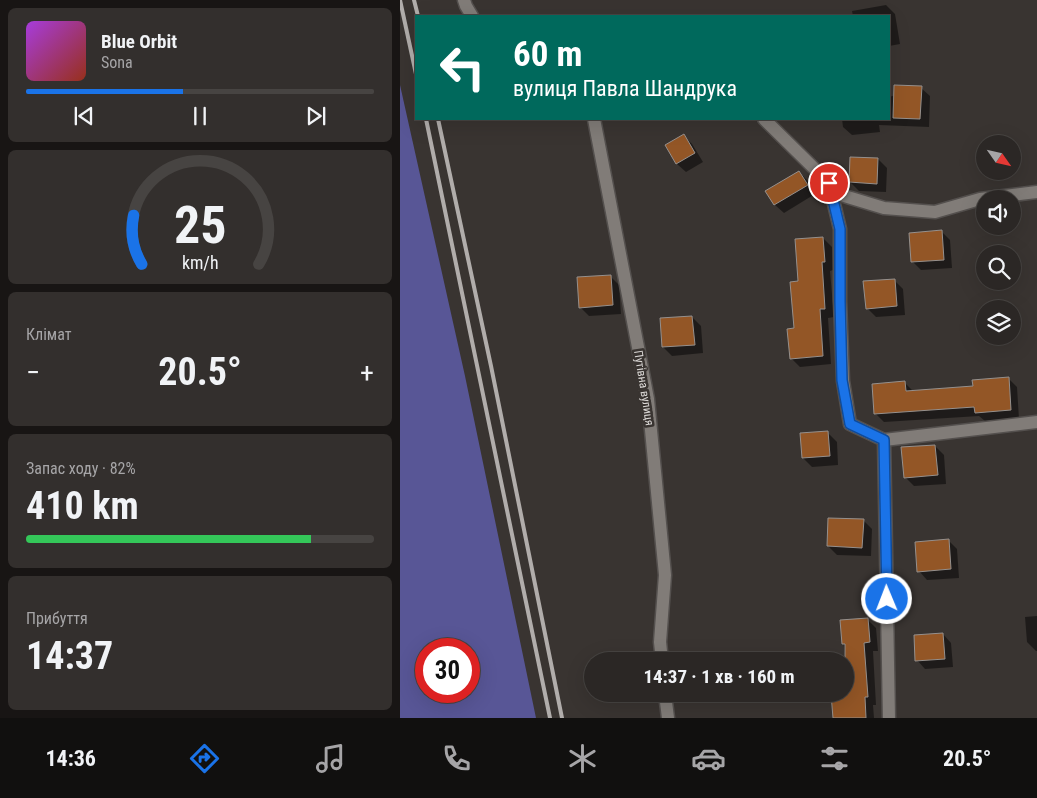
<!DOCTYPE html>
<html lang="uk">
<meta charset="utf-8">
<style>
:root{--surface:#2b2725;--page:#332f2d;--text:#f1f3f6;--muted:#a6a5a7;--line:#474442;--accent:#1a73e8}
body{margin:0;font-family:"Roboto Condensed",sans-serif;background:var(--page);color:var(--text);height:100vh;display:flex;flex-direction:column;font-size:19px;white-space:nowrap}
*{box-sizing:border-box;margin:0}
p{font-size:16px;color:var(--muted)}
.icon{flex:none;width:28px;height:28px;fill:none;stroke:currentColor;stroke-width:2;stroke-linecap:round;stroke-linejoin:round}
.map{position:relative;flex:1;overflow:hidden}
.sheet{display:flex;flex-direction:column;gap:8px;padding:8px;background:#181514;width:400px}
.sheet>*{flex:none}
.top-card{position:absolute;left:15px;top:15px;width:475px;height:105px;border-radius:0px;box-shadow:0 5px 20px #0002,0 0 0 1px var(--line);background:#00695c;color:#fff;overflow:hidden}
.needle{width:32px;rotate:124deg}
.tools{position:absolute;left:576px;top:135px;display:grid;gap:10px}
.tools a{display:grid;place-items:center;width:45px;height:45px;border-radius:50%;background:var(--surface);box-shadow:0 5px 20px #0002,0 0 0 1px var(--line);font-size:25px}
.speed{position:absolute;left:15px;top:638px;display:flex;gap:10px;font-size:25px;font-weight:700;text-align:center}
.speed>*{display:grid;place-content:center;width:65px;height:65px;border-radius:50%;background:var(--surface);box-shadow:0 5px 20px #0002,0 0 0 1px var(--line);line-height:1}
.speed .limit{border:8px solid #d22;background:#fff;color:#111}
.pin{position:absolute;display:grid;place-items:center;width:42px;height:42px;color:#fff;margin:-21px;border:2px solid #fff;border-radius:50%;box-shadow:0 1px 5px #0007}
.me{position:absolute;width:55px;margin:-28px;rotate:359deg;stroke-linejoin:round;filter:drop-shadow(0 0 4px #0008)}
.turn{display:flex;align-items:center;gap:18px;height:105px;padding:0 15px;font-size:22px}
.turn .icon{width:65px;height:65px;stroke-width:2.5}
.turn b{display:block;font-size:35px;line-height:42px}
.big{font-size:38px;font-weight:700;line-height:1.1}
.sheet .card{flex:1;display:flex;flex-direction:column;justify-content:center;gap:8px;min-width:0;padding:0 18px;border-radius:8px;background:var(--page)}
.sheet .dial{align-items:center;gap:0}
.dial svg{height:130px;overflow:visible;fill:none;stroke:var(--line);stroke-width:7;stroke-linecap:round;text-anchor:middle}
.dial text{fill:var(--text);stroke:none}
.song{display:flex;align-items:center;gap:15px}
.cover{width:60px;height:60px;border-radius:8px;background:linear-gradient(135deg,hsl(280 70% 55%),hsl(10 70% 35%))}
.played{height:5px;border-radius:2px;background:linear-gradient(90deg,var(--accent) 45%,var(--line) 45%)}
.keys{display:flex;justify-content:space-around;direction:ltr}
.heat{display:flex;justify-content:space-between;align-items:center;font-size:28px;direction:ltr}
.charge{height:8px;border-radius:4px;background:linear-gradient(90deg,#34c759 82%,var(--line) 0)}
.trip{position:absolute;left:184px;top:652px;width:270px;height:50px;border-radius:25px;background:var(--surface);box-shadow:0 5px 20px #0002,0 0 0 1px var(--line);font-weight:700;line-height:50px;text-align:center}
.menu{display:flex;height:80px;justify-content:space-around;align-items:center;background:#11100f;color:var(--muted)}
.menu .icon{width:35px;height:35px}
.menu .current{color:var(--accent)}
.menu b{font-size:22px;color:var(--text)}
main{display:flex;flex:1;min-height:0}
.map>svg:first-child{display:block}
.green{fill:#585696;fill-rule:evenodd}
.shadow{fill:#0007}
.building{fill:#935626;stroke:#95908d}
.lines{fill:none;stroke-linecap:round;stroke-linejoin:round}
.minor-casing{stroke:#54504e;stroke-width:15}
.minor{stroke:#817c78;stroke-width:12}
.rail{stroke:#b1adab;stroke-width:4}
.route-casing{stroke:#114b97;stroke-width:12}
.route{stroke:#1a73e8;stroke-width:9}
.labels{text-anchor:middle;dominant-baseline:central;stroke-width:5;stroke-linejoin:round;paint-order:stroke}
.street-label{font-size:12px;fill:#dad7d5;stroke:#393431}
</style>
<main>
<section class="sheet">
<div class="card">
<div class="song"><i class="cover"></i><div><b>Blue Orbit</b><p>Sona</p></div></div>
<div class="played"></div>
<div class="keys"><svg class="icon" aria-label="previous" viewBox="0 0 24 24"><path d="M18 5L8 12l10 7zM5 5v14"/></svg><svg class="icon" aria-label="pause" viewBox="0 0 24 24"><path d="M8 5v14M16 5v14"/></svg><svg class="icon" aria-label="next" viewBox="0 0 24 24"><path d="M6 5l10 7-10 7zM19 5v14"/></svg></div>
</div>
<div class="card dial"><svg viewBox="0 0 100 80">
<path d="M14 69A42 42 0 1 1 86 69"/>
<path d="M14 69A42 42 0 0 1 9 39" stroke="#1a73e8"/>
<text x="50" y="56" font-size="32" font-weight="700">25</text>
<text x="50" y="72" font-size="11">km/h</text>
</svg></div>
<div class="card"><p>Клімат</p>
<div class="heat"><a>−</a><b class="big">20.5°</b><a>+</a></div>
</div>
<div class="card"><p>Запас ходу · 82%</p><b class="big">410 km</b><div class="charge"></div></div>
<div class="card"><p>Прибуття</p><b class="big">14:37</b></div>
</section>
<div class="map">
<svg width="637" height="718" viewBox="0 0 637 718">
<rect width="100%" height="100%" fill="#393431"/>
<path class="green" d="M0 85 65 376 136 718H0ZM26 649H69V691H26Z"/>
<g class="shadow">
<path d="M486 5 495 14 500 44 489 46V16H453L452 11Z"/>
<path d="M521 88 530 96 529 127 479 125 480 132 452 135 443 127 442 119H489V97Z"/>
<path d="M283 135 292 144 303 162 286 172 277 164 266 145Z"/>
<path d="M478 159 487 168 486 192 459 191 450 182Z"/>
<path d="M399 172 408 181 415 194 384 213 375 205 367 191Z"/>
<path d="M542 232 550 240 552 268 521 270 512 261Z"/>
<path d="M423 238 432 247 433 270 430 271 434 317 428 318 431 364 400 367 391 358 400 283Z"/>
<path d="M210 276 219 285 221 314 189 316 180 307Z"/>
<path d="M494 280 503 289 505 315 476 317 467 308Z"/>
<path d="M292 317 301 326 303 353 272 356 263 347Z"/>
<path d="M608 378 617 387 619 419 585 421 579 416 484 422 475 413 505 383 514 392 574 387Z"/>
<path d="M428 433 437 442 438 465 412 467 403 458Z"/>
<path d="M535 446 544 455 546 484 514 486 505 477Z"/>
<path d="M463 520 472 529 471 556 437 555 428 546Z"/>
<path d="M548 540 557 549 559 578 527 580 519 571Z"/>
<path d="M637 616V651H636L627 642 625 617Z"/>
<path d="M467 619 476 628 478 651H473L476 705H473L474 718H434L432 694H445V661L442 621Z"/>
<path d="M543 634 551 643 553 667 525 669 517 660Z"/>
</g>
<g class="building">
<path d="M494 85 522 86 520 119 493 118Z"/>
<path d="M284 134 295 153 276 164 265 145Z"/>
<path d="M450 157 478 158 477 184 449 182Z"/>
<path d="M399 171 408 185 374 205 365 191Z"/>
<path d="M542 230 544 260 511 262 509 233Z"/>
<path d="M423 237 425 262H422L425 309H420L423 356 390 359 387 329 394 328 390 282 398 281 395 239Z"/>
<path d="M211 275 213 305 179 308 177 277Z"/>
<path d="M495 279 497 306 466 309 463 281Z"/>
<path d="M292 316 295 345 262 347 260 318Z"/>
<path d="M609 377 611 410 575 413 574 407 474 414 472 384 505 381 506 391 573 386 572 380Z"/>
<path d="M428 431 430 456 402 458 400 433Z"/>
<path d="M535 445 538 475 504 478 501 447Z"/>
<path d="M428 518 464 519 462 548 427 546Z"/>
<path d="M549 539 551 569 517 572 515 542Z"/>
<path d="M468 618 470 642 464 643 468 697H465L466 718H433L431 694H445V644H442L440 620Z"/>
<path d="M543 633 545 659 515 661 514 635Z"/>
</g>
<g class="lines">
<defs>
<g id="minor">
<path d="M64 0 66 6 72 16"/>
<path d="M194 119 248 399 265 575 260 642 262 661"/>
<path d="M364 119 429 183 440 229V301L443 381 450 424 484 440 489 718"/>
<path d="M431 192 484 208 535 212 580 199 637 192"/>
<path d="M484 440 637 422"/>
<path d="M265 694 268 718"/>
</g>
</defs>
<use href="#minor" class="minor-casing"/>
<use href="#minor" class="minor"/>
<g class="rail">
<path d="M0 0 16 74"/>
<path d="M14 0 18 16"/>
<path d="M26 119 150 718"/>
<path d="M38 119 91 366 162 718"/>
</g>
</g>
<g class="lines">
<defs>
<path id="route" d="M429 183 440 229V301L442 380 450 424 484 440 487 599"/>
</defs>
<use href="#route" class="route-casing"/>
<use href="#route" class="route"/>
</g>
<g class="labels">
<g class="street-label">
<text transform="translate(244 388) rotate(81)">Путівна вулиця</text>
</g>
</g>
</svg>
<div class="tools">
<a><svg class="needle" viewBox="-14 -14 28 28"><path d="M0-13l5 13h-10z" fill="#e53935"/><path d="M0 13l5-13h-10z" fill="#a6a5a7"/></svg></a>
<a><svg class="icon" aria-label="sound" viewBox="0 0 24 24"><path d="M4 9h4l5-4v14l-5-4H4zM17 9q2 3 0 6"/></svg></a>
<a><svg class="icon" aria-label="search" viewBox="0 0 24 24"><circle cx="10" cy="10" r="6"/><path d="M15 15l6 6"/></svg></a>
<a><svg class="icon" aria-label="layers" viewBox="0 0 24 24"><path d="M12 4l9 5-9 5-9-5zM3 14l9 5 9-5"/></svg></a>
</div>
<div class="speed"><div class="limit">30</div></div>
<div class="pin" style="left:429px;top:183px;background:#d93025"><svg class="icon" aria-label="arrive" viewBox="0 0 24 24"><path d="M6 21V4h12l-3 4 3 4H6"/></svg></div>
<svg class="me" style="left:487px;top:599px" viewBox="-20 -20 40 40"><circle r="17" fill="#1a73e8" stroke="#fff" stroke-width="3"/><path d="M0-11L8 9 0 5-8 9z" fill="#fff"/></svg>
<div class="trip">14:37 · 1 хв · 160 m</div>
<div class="top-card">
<div class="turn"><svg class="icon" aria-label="left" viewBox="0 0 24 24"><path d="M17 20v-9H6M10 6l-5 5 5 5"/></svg><div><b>60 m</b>вулиця Павла Шандрука</div></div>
</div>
</div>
</main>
<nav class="menu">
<b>14:36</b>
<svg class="icon current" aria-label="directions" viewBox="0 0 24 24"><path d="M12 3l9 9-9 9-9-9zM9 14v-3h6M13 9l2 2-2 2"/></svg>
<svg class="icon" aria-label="music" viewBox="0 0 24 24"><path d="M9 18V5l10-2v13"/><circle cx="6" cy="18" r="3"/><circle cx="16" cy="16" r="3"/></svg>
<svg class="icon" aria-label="phone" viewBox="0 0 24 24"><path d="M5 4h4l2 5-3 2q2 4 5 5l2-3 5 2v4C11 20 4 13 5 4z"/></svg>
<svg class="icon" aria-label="climate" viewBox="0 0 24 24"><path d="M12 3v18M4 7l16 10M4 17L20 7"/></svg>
<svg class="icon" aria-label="car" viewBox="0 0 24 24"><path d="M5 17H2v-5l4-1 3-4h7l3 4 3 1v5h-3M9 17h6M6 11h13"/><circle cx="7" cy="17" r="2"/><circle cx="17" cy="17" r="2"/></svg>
<svg class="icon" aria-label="filters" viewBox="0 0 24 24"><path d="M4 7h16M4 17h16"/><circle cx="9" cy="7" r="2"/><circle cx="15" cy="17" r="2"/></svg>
<b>20.5°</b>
</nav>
